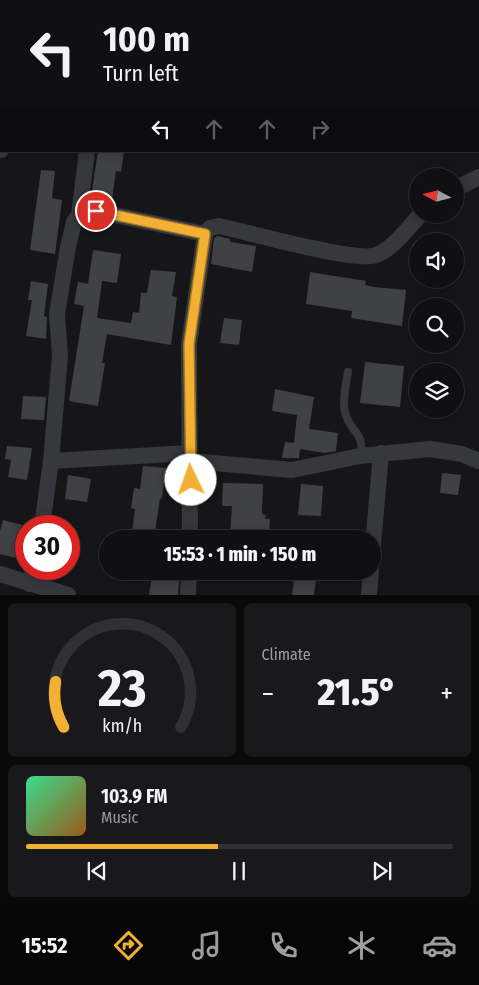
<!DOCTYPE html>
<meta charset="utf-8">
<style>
:root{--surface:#101012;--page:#19191b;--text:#f1f3f6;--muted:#9c9d9f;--line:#303032;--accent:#f2b134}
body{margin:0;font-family:"Fira Sans Condensed",sans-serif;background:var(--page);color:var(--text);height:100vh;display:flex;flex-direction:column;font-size:19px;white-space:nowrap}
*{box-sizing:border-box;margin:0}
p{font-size:16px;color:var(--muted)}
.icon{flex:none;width:28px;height:28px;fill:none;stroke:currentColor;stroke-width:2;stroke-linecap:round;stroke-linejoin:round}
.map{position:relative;height:595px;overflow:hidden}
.panel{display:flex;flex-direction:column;gap:8px;padding:8px;background:#09090a;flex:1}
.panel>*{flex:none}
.hud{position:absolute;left:0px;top:0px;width:480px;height:152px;box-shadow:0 2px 12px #0003,0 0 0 1px var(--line);background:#101012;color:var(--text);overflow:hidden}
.needle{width:32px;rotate:277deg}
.tools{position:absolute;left:409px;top:168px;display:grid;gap:10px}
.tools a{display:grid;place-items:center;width:55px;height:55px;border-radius:50%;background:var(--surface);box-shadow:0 2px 12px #0003,0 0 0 1px var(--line);font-size:25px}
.speed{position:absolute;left:15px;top:515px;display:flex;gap:10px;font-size:25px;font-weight:700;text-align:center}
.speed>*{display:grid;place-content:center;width:65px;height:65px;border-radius:50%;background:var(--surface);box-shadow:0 2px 12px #0003,0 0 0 1px var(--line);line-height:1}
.speed .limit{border:8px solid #d22;background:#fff;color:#111}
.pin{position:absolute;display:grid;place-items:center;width:42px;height:42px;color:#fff;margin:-21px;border:2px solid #fff;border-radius:50%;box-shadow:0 1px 5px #0007}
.me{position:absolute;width:55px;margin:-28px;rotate:357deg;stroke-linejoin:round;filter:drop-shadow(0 0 4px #0008)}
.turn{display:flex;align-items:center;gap:18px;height:105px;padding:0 20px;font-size:22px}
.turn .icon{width:65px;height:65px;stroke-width:2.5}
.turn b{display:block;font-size:35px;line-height:42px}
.lanes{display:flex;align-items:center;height:48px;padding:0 20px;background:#0003;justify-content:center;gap:25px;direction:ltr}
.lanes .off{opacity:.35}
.big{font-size:38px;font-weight:800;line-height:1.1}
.panel .card{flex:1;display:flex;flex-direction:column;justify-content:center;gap:8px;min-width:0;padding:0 18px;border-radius:8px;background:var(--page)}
.panel .dial{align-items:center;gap:0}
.dial svg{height:130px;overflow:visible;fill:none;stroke:var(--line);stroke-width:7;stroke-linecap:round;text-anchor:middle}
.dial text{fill:var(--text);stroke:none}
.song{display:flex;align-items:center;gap:15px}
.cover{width:60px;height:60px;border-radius:8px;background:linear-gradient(135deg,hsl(150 70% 55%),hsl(30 70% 35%))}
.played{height:5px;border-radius:2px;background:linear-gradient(90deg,var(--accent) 45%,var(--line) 45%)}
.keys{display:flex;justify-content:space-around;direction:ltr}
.heat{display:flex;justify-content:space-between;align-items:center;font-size:28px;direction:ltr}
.panel .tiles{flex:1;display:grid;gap:8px;grid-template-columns:1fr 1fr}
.card:last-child{grid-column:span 2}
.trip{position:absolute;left:99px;top:530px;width:282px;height:50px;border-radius:25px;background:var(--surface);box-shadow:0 2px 12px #0003,0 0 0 1px var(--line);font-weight:800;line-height:50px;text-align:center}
.menu{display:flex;height:80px;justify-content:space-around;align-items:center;background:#060607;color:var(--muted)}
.menu .icon{width:35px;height:35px}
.menu .on{color:var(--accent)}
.menu b{font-size:22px;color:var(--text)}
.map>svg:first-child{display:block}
.building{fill:#404145}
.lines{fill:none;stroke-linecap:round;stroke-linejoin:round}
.service{stroke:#37383d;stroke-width:8}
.minor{stroke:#37383d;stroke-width:16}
.route-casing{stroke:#9d7322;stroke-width:12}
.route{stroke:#f2b134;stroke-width:9}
</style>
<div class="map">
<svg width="479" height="595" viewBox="0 0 479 595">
<rect width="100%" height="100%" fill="#161618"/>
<g class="building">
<path d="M98 151H124L121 172 116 171 112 200 91 197Z"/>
<path d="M41 170 55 171 52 198 62 200 55 254 30 250Z"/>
<path d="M218 236 230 239V242L256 246 252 272 211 264 214 238Z"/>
<path d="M93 250 121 254 117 283 102 281 97 318 131 323 133 312 139 313 141 293H147L151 270 176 272 172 296 177 297 171 345 107 334 102 363H105L98 406 69 401 84 306 74 304 78 282 88 284Z"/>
<path d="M310 272 366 281 365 285 374 287 406 290 402 326 351 318 352 311 306 304Z"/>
<path d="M31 281 48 284 44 316 47 317 46 339 26 336 32 300H28Z"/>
<path d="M224 318 242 320 239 345 220 343Z"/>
<path d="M365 362 404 366 400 407 360 403Z"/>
<path d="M275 389 314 397 309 429 338 433 336 451 325 453 300 449 299 458H282L285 442 294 443 297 415 272 411Z"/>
<path d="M23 396 46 397 44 420 21 419Z"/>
<path d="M7 446 32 448 27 480 8 477 11 460 5 459Z"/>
<path d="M143 466 166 468 162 499 160 498 154 539H131L135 509 131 508 134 488 140 489Z"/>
<path d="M442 473 461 475 458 495 440 493Z"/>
<path d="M68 475 91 479 87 502 65 499Z"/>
<path d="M223 483 263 484 262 514 266 515 265 519H270L269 539 230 537 232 506H222Z"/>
<path d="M301 484 323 486 321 516 298 515Z"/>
<path d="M3 520 26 526V545L23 560 0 554V531Z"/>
<path d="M153 571H174L173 580 179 581 178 595H149Z"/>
<path d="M295 571H317L314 595H292Z"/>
</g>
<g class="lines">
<path class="service" d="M348 372C346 384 342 401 345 412 349 432 366 432 360 456"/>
<g class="minor">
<path d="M0 150H1"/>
<path d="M455 189 479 177"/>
<path d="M79 215 87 151"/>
<path d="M51 461 189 453"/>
<path d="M191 461 292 470 360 456 430 449 462 454 479 461"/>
<path d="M42 526 51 461 60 356 57 314 68 247 74 222 79 215 96 211 205 234 210 228 219 226C247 232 356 263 376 255 393 249 409 227 421 214"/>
<path d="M190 539 189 344 205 234"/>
<path d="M372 556 381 453"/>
<path d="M0 574 68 595"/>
<path d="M30 584 33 569"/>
<path d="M188 595 189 571"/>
<path d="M369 595 371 571"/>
</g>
</g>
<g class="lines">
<defs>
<path id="route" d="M96 211 205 234 189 344 191 480"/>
</defs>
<use href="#route" class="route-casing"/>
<use href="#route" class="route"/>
</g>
</svg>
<div class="tools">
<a><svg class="needle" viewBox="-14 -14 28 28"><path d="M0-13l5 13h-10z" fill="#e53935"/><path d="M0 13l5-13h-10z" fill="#9c9d9f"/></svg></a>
<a><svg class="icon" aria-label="sound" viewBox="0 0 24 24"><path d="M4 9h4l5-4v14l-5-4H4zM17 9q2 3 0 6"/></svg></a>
<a><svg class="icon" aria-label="search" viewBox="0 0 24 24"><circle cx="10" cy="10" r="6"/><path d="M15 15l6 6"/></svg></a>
<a><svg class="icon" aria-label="layers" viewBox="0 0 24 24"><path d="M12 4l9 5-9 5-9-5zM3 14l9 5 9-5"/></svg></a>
</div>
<div class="speed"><div class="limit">30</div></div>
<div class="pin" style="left:96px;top:211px;background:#d93025"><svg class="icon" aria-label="arrive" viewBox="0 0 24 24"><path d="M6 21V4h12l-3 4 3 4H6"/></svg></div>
<svg class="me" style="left:191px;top:480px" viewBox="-20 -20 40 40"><circle r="19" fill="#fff"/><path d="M0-13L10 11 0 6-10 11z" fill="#f2b134"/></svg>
<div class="trip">15:53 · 1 min · 150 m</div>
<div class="hud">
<div class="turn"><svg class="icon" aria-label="left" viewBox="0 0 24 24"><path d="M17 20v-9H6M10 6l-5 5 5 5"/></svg><div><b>100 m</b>Turn left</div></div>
<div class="lanes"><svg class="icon" aria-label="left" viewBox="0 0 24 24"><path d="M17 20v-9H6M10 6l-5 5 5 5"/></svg><svg class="icon off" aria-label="ahead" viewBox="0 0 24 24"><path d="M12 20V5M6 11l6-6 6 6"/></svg><svg class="icon off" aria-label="ahead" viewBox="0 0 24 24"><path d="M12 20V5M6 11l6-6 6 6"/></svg><svg class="icon off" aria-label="right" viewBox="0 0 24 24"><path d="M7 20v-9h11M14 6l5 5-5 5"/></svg></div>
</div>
</div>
<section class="panel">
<div class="tiles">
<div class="card dial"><svg viewBox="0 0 100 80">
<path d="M14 69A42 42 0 1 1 86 69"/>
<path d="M14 69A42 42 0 0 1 9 41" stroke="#f2b134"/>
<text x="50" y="56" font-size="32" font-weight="700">23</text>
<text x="50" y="72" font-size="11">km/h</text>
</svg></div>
<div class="card"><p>Climate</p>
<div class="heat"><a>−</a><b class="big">21.5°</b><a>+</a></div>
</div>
<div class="card">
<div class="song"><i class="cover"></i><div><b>103.9 FM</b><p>Music</p></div></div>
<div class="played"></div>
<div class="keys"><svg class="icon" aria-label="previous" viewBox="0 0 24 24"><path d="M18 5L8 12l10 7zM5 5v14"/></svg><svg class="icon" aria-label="pause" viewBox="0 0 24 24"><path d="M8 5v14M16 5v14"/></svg><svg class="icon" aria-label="next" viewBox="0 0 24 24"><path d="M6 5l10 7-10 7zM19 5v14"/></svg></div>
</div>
</div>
</section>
<nav class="menu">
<b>15:52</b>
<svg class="icon on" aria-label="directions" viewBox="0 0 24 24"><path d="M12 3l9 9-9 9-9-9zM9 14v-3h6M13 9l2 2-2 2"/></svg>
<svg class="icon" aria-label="music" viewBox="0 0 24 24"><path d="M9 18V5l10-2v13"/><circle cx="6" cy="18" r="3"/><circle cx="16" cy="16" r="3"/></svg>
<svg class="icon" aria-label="phone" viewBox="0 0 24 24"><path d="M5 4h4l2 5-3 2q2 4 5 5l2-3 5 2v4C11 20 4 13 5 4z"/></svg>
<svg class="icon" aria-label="climate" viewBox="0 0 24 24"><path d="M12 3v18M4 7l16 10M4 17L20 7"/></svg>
<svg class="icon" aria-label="car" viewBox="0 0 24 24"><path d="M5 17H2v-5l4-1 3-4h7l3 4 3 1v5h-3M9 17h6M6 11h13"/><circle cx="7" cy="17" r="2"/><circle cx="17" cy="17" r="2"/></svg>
</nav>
